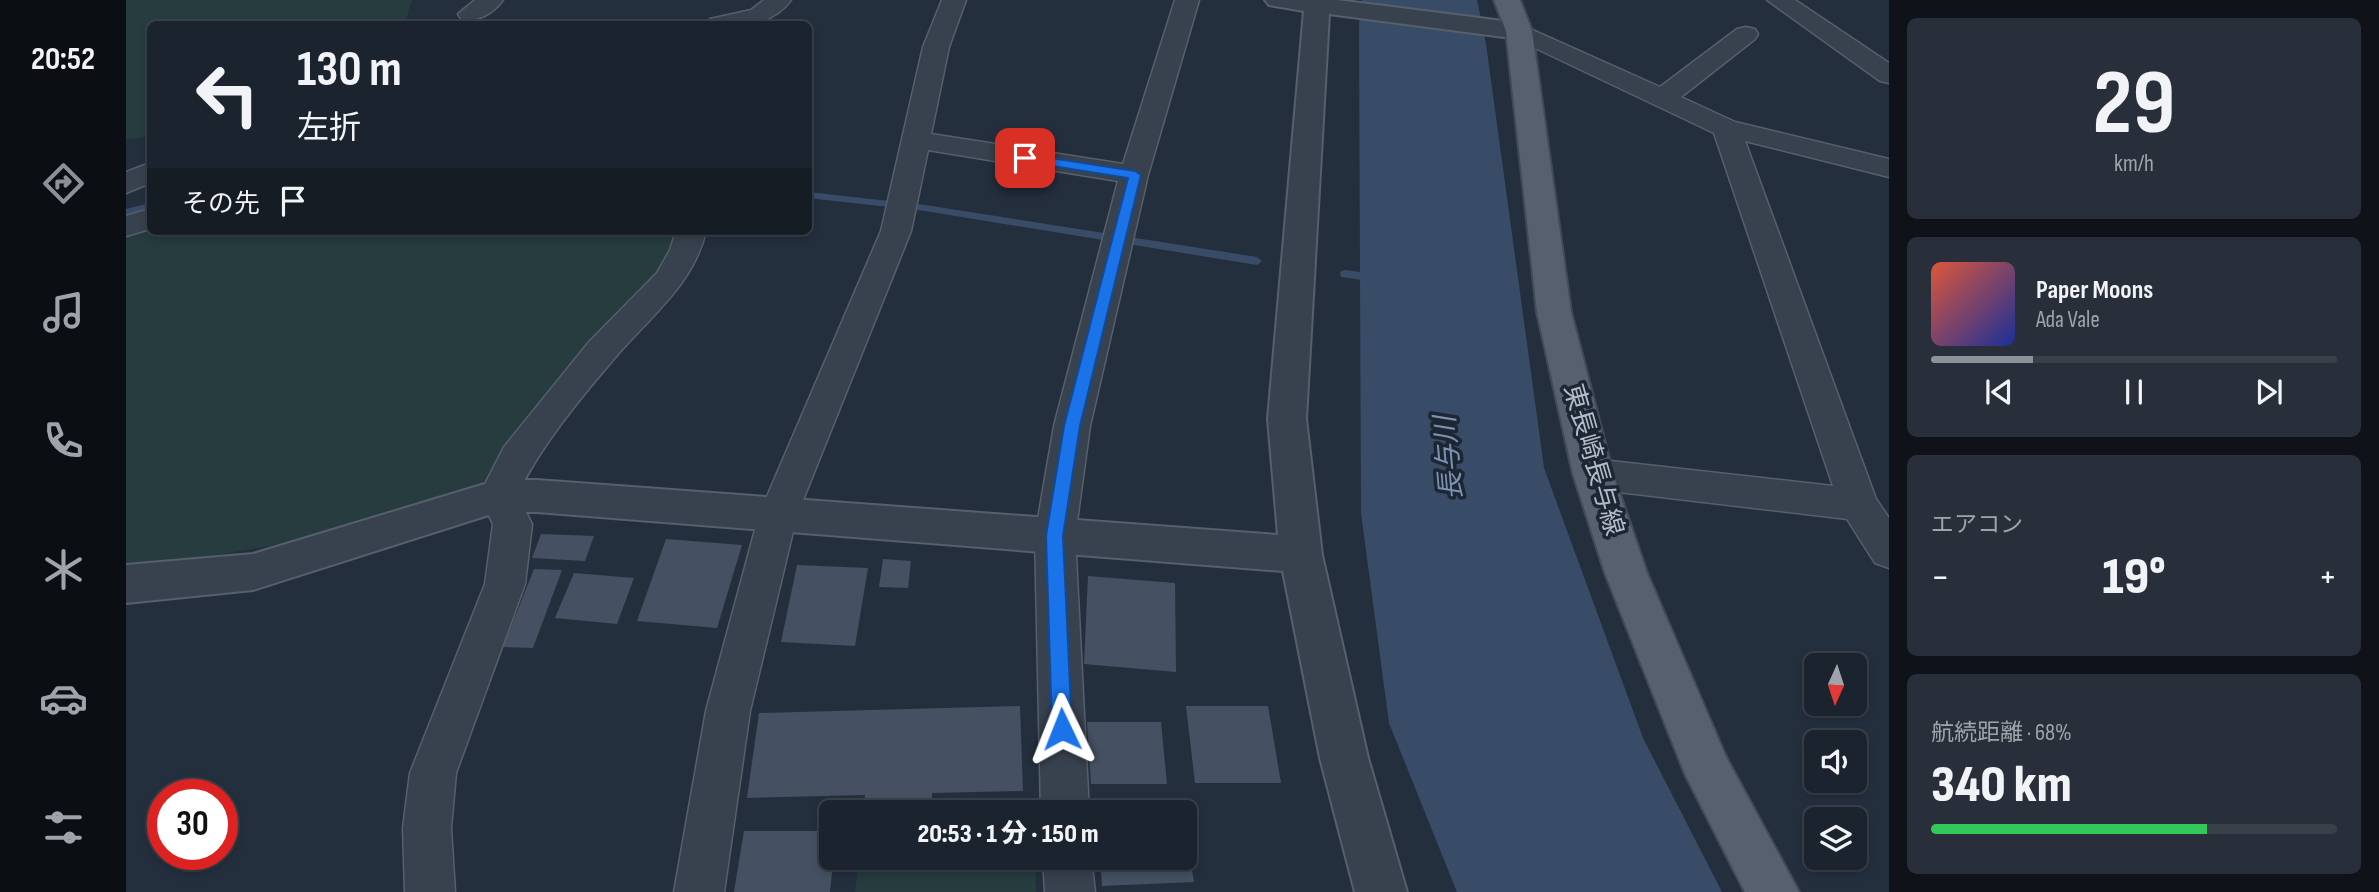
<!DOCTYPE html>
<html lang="ja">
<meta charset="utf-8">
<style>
:root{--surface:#1b232e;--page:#282f3a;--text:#f1f3f6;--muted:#a0a4aa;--line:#39404a;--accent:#8c9099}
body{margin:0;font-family:"Sofia Sans Condensed","Noto Sans JP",sans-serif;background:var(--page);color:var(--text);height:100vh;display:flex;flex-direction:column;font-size:26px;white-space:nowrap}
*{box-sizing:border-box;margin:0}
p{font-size:23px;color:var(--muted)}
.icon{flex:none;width:38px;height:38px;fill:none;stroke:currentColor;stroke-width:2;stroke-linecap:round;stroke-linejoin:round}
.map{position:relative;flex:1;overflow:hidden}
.drawer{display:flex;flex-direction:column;gap:18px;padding:18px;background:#0f1319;width:490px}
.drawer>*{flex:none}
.guide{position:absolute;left:21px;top:21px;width:665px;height:214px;border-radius:10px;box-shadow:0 4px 10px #0003,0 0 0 2px var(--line);background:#1b232e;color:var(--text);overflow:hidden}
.needle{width:46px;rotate:183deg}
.buttons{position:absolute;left:1678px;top:653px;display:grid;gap:14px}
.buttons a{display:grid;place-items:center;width:63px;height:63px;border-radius:10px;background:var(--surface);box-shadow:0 4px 10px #0003,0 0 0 2px var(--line);font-size:35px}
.speed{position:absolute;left:21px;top:779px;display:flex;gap:14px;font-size:35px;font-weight:700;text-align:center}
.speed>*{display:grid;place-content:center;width:91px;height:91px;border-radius:50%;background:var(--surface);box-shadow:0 4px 10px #0003,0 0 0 2px var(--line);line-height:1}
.speed .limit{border:10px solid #d22;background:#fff;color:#111}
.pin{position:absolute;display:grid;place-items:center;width:60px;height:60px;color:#fff;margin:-30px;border-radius:14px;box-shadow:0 4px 10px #0006}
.me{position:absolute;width:77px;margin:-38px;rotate:358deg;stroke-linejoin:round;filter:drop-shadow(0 0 5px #0008)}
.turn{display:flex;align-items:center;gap:24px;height:147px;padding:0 35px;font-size:32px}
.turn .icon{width:91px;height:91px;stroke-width:2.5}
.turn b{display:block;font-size:49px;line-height:60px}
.then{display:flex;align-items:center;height:66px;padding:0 35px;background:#0003;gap:14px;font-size:26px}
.big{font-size:52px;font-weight:800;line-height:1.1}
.drawer .widget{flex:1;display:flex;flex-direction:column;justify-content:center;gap:10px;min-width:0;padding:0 24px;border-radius:10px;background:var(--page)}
.drawer .dial{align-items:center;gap:0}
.dial b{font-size:91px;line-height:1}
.song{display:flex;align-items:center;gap:21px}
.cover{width:84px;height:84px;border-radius:10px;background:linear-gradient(135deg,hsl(10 70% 55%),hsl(230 70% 35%))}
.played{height:7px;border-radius:4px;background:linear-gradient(90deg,var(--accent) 25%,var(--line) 25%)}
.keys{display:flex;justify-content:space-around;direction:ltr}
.heat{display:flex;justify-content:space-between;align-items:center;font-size:38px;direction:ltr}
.charge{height:10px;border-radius:5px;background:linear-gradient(90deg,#34c759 68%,var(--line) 0)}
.trip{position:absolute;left:693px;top:800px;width:378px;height:70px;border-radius:10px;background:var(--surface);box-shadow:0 4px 10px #0003,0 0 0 2px var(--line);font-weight:800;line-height:70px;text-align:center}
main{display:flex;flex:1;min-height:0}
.tab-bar{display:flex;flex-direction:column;width:126px;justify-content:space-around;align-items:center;background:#0b0e12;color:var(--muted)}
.tab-bar .icon{width:49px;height:49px}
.tab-bar .on{color:var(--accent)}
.tab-bar b{font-size:32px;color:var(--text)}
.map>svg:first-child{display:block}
.green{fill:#263c3f}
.water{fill:#394c67}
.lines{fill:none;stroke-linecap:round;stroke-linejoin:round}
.stream{fill:#394c67;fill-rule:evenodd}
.building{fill:#455162}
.minor-casing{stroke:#565f6c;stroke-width:3}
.tertiary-casing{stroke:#565f6c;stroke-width:4}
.primary-casing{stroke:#414a57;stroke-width:4}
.minor{fill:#38414e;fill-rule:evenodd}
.tertiary{fill:#38414e;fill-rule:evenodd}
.primary{fill:#56606e;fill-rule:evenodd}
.route{fill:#1a73e8;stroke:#114b97;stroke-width:2}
.labels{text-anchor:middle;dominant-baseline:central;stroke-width:7;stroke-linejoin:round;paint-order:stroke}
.street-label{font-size:26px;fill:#b4bcc9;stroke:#1d2633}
.water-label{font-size:28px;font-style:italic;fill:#7c92b1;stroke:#1d2633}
</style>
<main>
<nav class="tab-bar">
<b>20:52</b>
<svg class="icon on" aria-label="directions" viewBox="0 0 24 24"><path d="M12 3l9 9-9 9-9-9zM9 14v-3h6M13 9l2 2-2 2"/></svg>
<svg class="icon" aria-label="music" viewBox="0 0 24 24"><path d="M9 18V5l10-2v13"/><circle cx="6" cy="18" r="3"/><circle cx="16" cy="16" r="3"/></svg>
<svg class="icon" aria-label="phone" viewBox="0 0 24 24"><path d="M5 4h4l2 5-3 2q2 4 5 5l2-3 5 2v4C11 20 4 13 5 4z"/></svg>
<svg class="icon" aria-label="climate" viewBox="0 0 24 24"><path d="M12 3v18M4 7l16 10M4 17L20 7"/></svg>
<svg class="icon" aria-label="car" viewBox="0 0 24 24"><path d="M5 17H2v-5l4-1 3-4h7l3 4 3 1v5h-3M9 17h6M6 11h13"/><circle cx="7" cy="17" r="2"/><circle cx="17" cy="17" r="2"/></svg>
<svg class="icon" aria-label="filters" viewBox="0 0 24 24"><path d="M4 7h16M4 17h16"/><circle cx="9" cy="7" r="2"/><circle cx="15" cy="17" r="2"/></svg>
</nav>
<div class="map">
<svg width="1763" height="892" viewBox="0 0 1763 892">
<rect width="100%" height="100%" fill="#242f3e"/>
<g class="green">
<path d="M0 0H286L279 24H24V137L0 139Z"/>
<path d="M24 229 550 231 551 234 533 272 383 446 361 480 319 497 149 545 75 558 0 565V236Z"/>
<path d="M733 858H909L910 892H729Z"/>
</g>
<path class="water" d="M1236 0H1351L1360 44 1418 468 1517 738 1596 892H1331L1263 723 1235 513 1233 24Z"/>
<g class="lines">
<g class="stream">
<path d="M682 192 799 205 1131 257 1136 261 1131 265 799 211 682 198Z"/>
<path d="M24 203V209L0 215V209Z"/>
<path d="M1219 270 1250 274 1255 278 1250 282 1215 277 1214 274 1215 271Z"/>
</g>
</g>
<g class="building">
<path d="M415 534 468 536 459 561 406 558Z"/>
<path d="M540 539 616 545 591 628 511 621Z"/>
<path d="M757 559 785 561 782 588 753 587Z"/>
<path d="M671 565 742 568 729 646 655 642Z"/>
<path d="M408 569 436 570 407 648 377 647Z"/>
<path d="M448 573 508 578 491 624 429 618Z"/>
<path d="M962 576 1049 583 1050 672 958 664Z"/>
<path d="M894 706 897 791 806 793V804L738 806 739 795 621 798 633 713Z"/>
<path d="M1060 706H1142L1155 783H1069Z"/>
<path d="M961 722H1035L1041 784H965Z"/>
<path d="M1059 830 1068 882 976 886 975 870H961L960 858H1059Z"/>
<path d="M618 831H705V858H723L722 872H706L704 892H608Z"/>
</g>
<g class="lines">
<defs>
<g id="minor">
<path d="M349 0H377C368 13 351 23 335 19L332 14Z"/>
<path d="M638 0H665C646 27 610 27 581 24L584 19 625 10Z"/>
<path d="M816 0H840L823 47 805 134 997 164 1049 0H1073L1022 175 964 426 949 536 963 812H915L909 536 928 426 992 181 802 150 785 231 671 515 624 711 598 892H548L580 711 633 515 755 231 797 47Z"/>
<path d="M1641 0H1669L1763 63V83L1754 81Z"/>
<path d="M1393 24 1534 87 1611 29 1620 27 1629 29 1632 34 1629 39 1555 97 1609 122 1763 159V177L1619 141 1750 499 1763 518V568L1749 563 1721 519 1467 489 1454 485 1448 474 1454 463 1467 459 1707 486 1588 133 1384 36 1381 31 1384 26Z"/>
<path d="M24 163V183L0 193V172Z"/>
<path d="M24 209V229L0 236V216Z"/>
<path d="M550 231H580C567 286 522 318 487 360 452 401 414 447 391 495L406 524 399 584 330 773 325 828 329 892H279L277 828 284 773 359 584 367 524 353 496 378 447 463 342 531 273 544 250Z"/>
<path d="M917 858H965L969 892H919Z"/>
</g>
<path id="tertiary" d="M1139 0H1211L1393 23 1402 25 1406 31 1402 37 1393 39 1203 14 1180 419 1196 555 1242 758 1281 892H1229L1194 758 1157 571 411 512H372L127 590 0 603V565L127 554 372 480H411L1152 535 1142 419 1178 11 1143 5Z"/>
<path id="primary" d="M1368 0H1394L1406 31 1445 312 1487 474 1521 573 1600 757 1673 892H1619L1559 774 1479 573 1447 474 1411 312 1380 31Z"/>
</defs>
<use href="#minor" class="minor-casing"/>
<use href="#tertiary" class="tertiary-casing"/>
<use href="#primary" class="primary-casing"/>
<use href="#minor" class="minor"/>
<use href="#tertiary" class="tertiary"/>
<use href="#primary" class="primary"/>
</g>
<path class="route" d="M899 154 1009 171 1015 175 954 426 937 536 946 729 943 736 936 739 929 736 926 729 920 536 938 426 1002 178 895 161V155Z"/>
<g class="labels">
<g class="street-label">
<text transform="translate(1467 460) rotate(74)">東長崎長与線</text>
</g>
<g class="water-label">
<text transform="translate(1323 458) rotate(-95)">長与川</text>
</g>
</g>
</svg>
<div class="buttons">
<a><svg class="needle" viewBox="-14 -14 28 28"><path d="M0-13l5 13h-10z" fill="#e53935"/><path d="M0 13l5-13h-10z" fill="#a0a4aa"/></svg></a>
<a><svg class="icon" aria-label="sound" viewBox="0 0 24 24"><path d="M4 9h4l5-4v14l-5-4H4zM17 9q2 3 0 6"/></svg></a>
<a><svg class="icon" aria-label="layers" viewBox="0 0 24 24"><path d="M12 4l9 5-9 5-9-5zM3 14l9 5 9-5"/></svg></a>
</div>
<div class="speed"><div class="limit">30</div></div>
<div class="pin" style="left:899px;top:158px;background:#d93025"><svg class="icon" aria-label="arrive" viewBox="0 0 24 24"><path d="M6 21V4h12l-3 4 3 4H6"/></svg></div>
<svg class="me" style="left:936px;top:729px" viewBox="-20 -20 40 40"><path d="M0-17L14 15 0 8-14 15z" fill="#1a73e8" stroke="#fff" stroke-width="4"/></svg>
<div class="trip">20:53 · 1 分 · 150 m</div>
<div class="guide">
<div class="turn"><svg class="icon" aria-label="left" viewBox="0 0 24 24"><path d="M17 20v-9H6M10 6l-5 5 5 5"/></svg><div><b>130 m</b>左折</div></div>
<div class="then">その先<svg class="icon" aria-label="arrive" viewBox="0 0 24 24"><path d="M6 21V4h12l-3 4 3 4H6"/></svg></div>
</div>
</div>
<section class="drawer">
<div class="widget dial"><b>29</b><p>km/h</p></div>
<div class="widget">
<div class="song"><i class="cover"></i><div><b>Paper Moons</b><p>Ada Vale</p></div></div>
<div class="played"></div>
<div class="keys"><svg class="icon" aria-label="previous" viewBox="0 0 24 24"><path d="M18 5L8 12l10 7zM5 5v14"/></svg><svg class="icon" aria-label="pause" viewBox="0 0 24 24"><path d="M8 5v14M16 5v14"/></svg><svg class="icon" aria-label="next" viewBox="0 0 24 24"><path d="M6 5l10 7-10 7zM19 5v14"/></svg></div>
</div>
<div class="widget"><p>エアコン</p>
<div class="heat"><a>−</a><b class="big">19°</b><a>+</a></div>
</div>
<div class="widget"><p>航続距離 · 68%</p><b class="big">340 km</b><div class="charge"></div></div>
</section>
</main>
